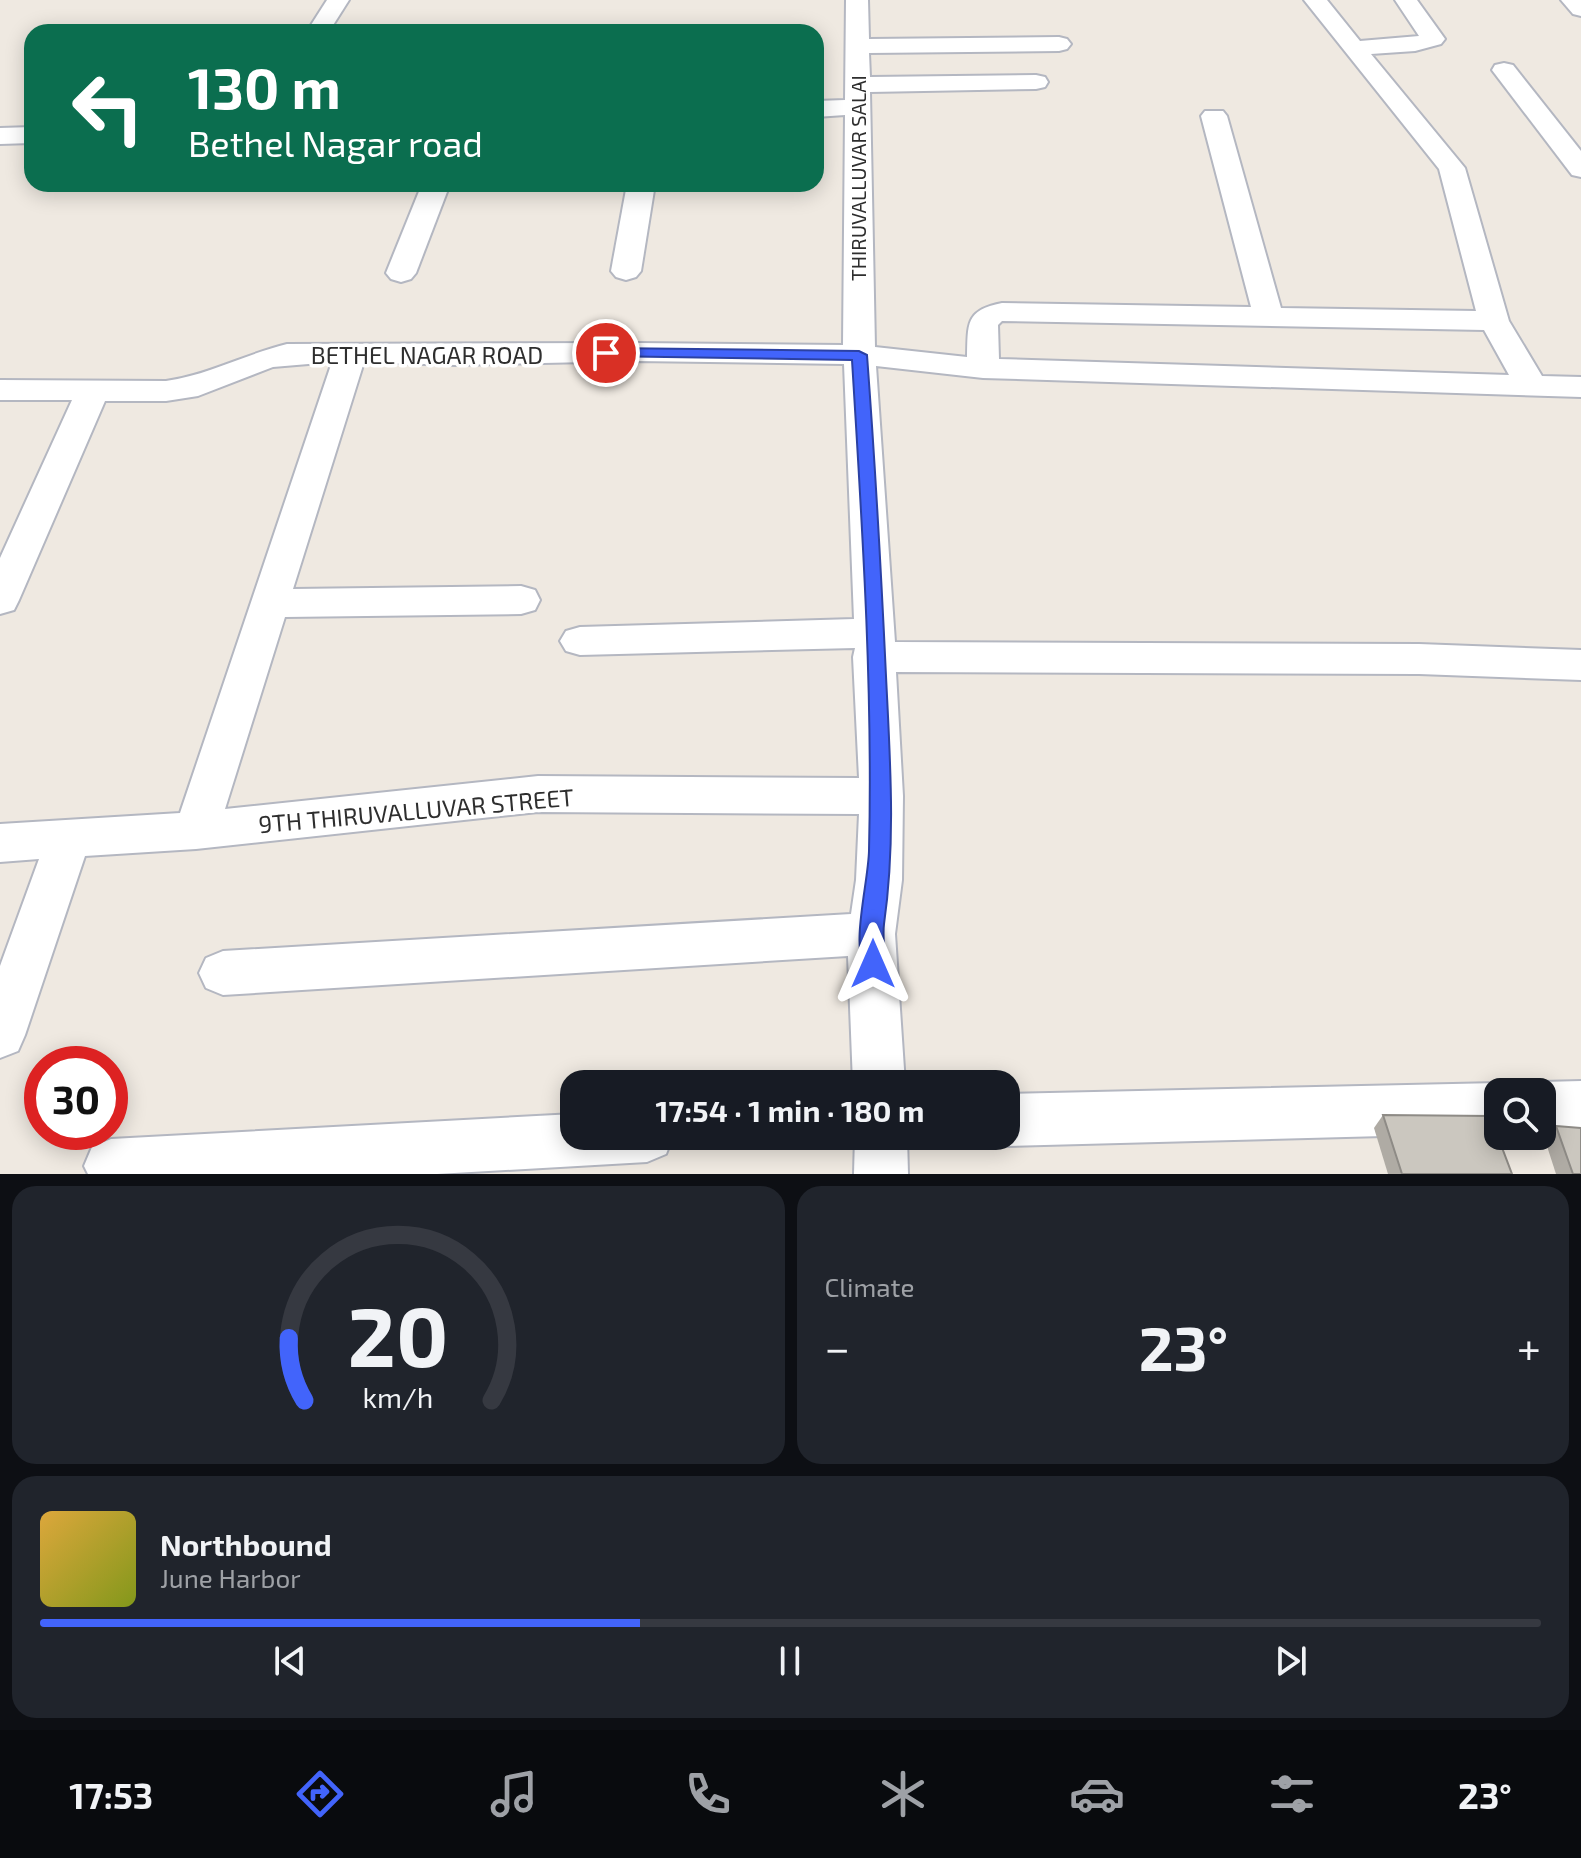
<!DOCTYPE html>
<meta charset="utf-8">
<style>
:root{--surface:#171b24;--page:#20242c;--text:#f1f3f6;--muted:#9ea1a6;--line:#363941;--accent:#4264fb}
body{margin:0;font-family:"Exo 2",sans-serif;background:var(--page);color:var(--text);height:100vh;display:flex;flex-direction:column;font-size:30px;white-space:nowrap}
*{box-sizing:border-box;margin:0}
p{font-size:26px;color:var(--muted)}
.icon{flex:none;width:44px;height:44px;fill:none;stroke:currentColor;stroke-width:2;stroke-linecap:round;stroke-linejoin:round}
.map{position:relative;height:1174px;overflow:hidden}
.side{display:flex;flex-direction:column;gap:12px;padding:12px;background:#0d0f14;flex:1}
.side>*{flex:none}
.banner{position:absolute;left:24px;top:24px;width:800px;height:168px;border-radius:24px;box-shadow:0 4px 20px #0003;background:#0b6e4f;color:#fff;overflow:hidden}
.buttons{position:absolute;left:1484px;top:1078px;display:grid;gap:16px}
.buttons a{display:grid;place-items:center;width:72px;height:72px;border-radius:16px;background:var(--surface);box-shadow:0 4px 20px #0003;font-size:40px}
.speed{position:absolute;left:24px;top:1046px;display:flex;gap:16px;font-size:40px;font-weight:700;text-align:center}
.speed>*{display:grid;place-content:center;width:104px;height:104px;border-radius:50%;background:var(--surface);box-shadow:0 4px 20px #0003;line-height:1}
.speed .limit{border:12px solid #d22;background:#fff;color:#111}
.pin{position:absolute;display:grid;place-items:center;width:68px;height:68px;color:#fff;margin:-34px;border:4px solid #fff;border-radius:50%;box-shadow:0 2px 8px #0007}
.me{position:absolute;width:88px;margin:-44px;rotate:0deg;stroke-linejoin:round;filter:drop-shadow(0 0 6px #0008)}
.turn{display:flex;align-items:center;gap:28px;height:168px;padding:0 32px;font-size:36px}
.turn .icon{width:104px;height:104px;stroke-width:2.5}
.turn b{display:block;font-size:56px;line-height:68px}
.big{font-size:60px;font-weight:700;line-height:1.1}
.side .tile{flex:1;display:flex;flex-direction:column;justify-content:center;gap:12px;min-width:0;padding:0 28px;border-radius:24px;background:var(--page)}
.side .dial{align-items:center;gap:0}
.dial svg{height:208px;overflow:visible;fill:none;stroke:var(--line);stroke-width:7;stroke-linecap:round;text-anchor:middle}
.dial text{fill:var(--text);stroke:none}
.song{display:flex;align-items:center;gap:24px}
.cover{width:96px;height:96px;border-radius:12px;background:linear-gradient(135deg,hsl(40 70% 55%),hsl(70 70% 35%))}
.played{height:8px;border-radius:4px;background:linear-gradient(90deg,var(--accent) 40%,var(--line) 40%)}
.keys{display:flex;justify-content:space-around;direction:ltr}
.heat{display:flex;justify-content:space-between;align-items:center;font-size:44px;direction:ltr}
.side .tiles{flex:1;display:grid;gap:12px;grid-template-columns:1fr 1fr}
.tile:last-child{grid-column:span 2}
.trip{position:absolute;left:560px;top:1070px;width:460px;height:80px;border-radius:24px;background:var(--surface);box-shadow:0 4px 20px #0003;font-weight:700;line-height:80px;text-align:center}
.tab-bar{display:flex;height:128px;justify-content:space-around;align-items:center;background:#090b0e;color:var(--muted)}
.tab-bar .icon{width:56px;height:56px}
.tab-bar .active{color:var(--accent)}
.tab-bar b{font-size:36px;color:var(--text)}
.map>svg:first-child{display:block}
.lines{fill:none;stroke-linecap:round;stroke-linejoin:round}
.street-casing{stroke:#b4b7c1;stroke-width:4}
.street{fill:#fff;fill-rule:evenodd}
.wall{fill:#afaba4}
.building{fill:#cbc7bf;stroke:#8e8b86;stroke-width:2}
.route{fill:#4264fb;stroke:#2b41a3;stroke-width:2}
.labels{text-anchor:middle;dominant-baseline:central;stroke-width:7;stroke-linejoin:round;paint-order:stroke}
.far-street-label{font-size:20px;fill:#2e2e2e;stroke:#fff}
.street-label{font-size:24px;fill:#2e2e2e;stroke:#fff}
</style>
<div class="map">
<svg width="1581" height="1174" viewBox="0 0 1581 1174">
<rect width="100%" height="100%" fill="#efe9e1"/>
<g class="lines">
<defs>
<g id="street">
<path d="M327 0H349L330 30H314L311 25Z"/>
<path d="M846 0H868L869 39 1059 37 1067 39 1071 44 1067 49 1059 51 869 53 870 77 1036 75 1045 77 1048 82 1045 87 1036 89 870 92 875 347 967 357C968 324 965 310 1002 303L1251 307 1201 116 1205 111H1223L1227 116 1281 308 1476 311 1439 169 1304 0H1327L1360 41 1419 36 1395 0H1417L1445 39 1441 44 1415 51 1371 54 1465 168 1509 321 1542 376 1581 377V397L983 378 876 366 895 642 1419 644 1581 650V680L1419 674 896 672 903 796 902 880 895 934 905 1084H853L848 956 223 995 206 988 199 973 206 958 223 951 851 914 856 880 859 814 538 812 196 849 85 856 25 1035 18 1051 0 1058V966L39 859 0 862V824L180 813 332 362 273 367 198 396 166 401H105L19 600 14 610 0 614V558L72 400H0V380L166 381C208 375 246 354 287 344L636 343 843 345 845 115 816 117V101L845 100ZM1002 321 1484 330 1509 375 999 359 998 325ZM636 361 844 364 854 619 580 627 566 631 560 641 566 651 580 655 855 648 853 657 859 778 538 776 225 809 285 617 521 614 535 610 540 600 535 590 521 586 293 589 364 362 455 365Z"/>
<path d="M1561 0H1581V16L1573 14Z"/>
<path d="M1504 63 1513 65 1581 151V177L1572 175 1492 70 1495 65Z"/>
<path d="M32 127V143L0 144V128Z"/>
<path d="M422 184H450L416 273 411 279 401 282 391 279 386 273Z"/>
<path d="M627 184H655L641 271 636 277 626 280 616 277 611 271Z"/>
<path d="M1581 1081V1131L1542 1132V1092H1522L1524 1089 1542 1082Z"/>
<path d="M1498 1083 1517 1092H1498V1133L1006 1146 987 1136H1006V1094Z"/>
<path d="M574 1114V1136H673L666 1154 647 1162 437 1174H88L84 1166 92 1147 111 1139Z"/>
<path d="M855 1136H907L908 1174H854Z"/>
</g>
</defs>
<use href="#street" class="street-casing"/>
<use href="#street" class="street"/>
</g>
<g class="wall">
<path d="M1383 1115 1512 1174H1388L1374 1128Z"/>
<path d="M1556 1126 1581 1174H1556L1545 1140Z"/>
</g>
<g class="building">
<path d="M1383 1115 1490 1116 1512 1174H1402Z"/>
<path d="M1556 1126 1581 1128V1174H1573Z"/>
</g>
<path class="route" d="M606 348 859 351 867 355C875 462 881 569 886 676 890 759 896 841 884 924 882 939 887 957 881 972L873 975 865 972C851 942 868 885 869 851 873 688 862 523 852 360L601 356V350Z"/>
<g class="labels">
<g class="far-street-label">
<text transform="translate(858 178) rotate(-90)">THIRUVALLUVAR SALAI</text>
</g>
<g class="street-label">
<text x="427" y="354">BETHEL NAGAR ROAD</text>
<text transform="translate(416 810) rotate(-5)">9TH THIRUVALLUVAR STREET</text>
</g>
</g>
</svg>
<div class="buttons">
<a><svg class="icon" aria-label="search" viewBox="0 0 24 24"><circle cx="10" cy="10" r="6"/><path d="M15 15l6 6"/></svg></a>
</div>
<div class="speed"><div class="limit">30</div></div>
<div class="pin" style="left:606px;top:353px;background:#d93025"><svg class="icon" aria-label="arrive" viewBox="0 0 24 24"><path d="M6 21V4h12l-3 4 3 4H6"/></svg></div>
<svg class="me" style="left:873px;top:964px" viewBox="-20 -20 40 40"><path d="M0-17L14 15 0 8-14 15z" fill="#4264fb" stroke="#fff" stroke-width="4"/></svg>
<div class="trip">17:54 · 1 min · 180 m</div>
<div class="banner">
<div class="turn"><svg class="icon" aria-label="left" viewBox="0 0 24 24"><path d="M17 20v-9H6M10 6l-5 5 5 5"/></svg><div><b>130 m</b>Bethel Nagar road</div></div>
</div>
</div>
<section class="side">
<div class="tiles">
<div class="tile dial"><svg viewBox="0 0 100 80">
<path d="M14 69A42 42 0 1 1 86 69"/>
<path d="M14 69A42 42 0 0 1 8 45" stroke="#4264fb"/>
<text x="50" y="56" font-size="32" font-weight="700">20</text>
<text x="50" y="72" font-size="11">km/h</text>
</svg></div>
<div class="tile"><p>Climate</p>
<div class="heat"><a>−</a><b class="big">23°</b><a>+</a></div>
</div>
<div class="tile">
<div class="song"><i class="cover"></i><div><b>Northbound</b><p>June Harbor</p></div></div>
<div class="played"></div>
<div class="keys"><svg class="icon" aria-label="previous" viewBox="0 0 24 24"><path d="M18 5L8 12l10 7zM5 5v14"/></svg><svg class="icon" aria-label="pause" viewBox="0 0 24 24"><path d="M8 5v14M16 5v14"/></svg><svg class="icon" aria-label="next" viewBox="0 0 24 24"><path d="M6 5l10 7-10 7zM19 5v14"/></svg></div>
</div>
</div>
</section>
<nav class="tab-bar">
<b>17:53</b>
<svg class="icon active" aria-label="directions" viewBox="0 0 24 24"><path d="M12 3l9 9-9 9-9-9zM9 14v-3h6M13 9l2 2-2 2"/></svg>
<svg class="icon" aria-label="music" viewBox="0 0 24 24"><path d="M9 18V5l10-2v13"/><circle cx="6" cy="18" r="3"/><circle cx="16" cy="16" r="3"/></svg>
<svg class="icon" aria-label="phone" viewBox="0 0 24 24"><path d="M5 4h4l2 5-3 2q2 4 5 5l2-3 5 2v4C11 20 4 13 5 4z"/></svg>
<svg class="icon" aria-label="climate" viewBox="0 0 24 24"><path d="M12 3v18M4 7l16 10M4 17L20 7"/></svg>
<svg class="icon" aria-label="car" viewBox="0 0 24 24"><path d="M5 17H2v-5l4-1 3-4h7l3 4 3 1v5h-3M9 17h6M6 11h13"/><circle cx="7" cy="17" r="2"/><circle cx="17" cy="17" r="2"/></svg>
<svg class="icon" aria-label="filters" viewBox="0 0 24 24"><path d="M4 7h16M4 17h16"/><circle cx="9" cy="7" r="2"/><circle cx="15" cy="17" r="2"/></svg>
<b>23°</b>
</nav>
